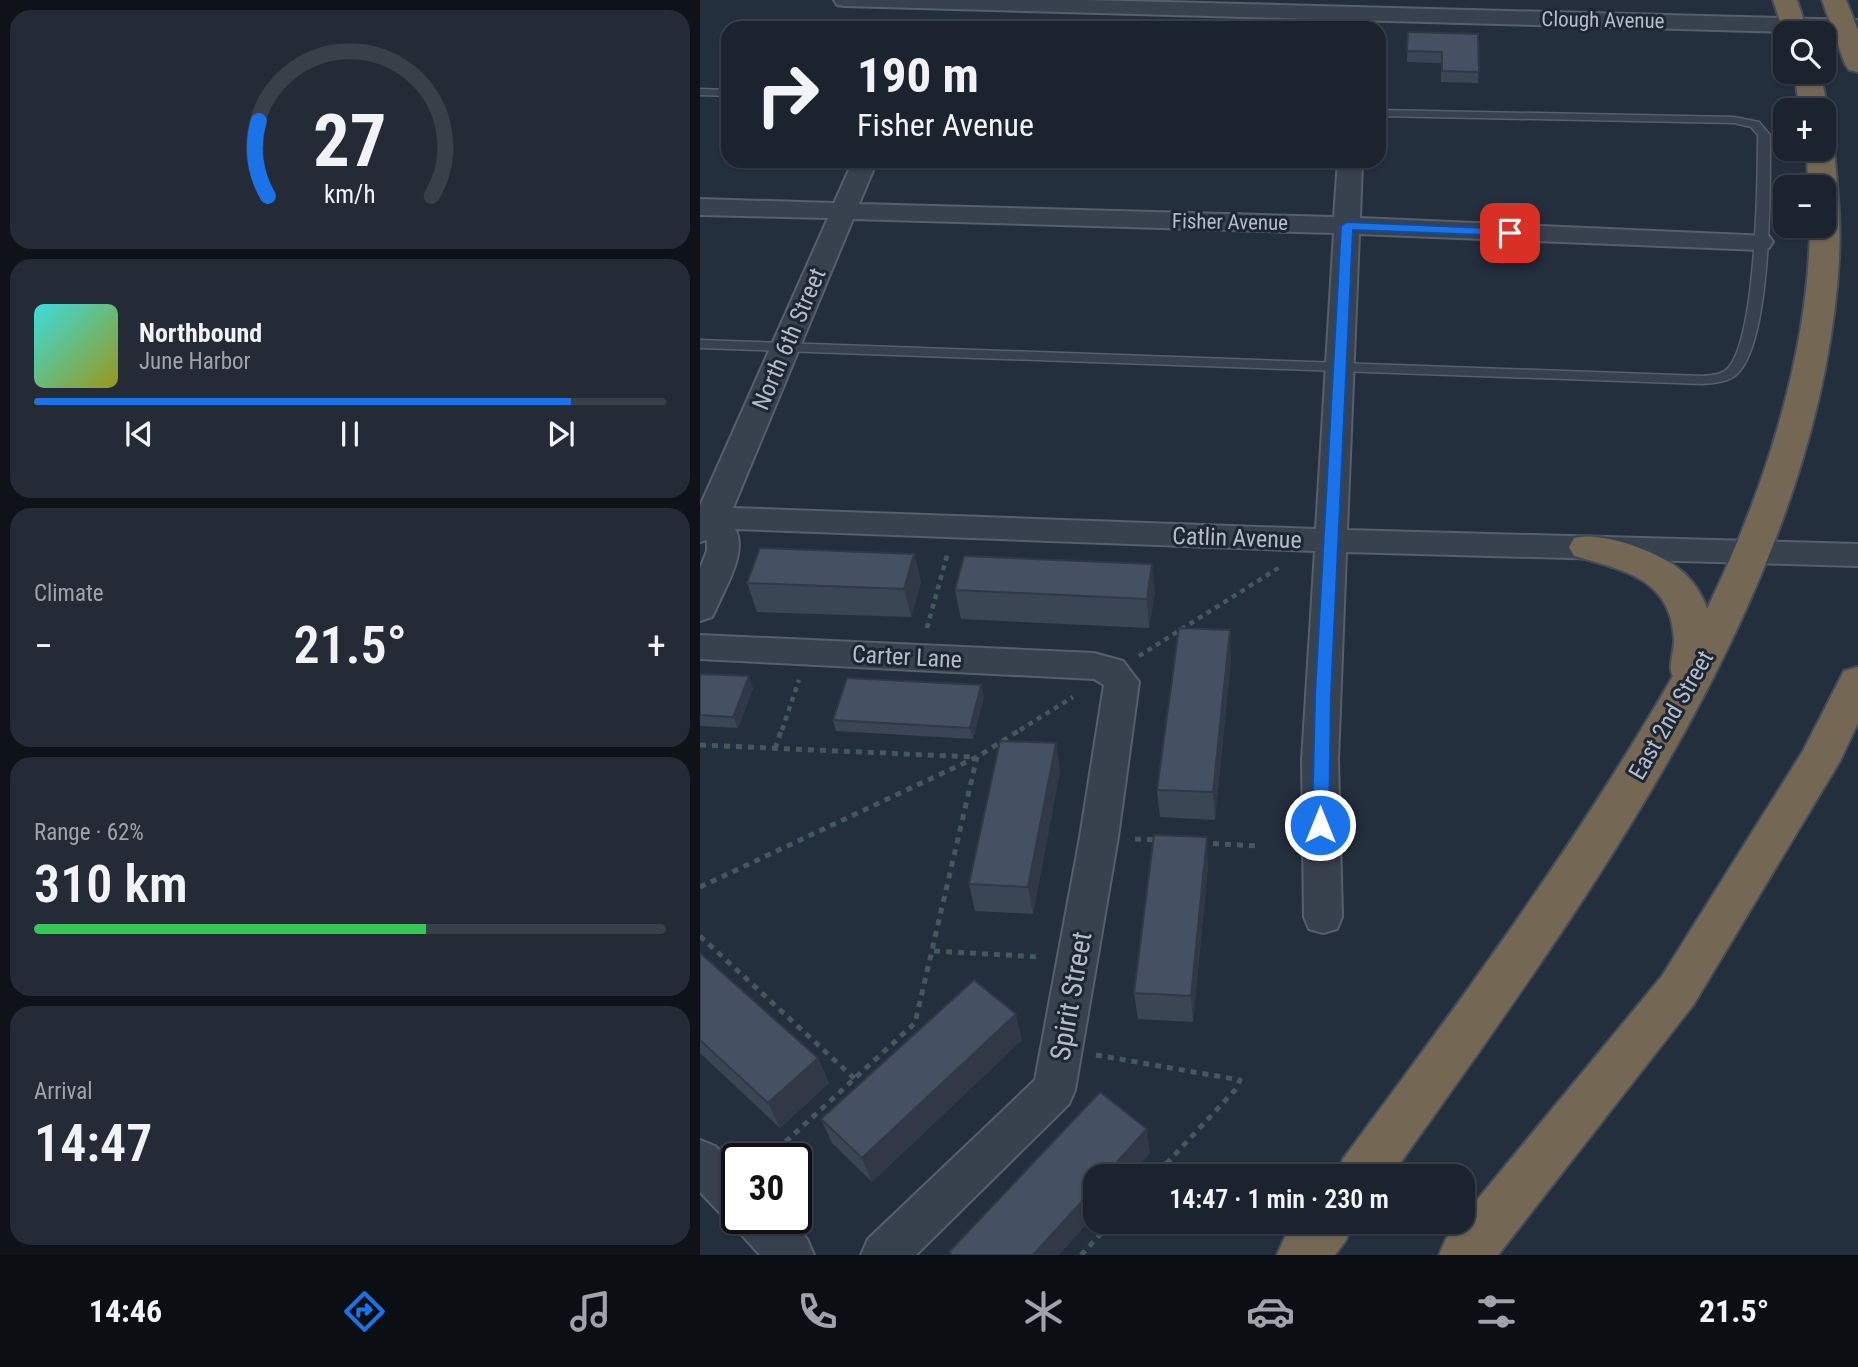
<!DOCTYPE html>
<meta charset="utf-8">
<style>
:root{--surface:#1b232e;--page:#242b36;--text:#f1f3f6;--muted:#a0a4aa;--line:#39404a;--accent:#1a73e8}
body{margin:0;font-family:"Roboto Condensed",sans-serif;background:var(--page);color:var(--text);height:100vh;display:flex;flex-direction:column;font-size:26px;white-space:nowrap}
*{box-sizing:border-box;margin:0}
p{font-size:23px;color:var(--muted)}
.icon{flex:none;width:38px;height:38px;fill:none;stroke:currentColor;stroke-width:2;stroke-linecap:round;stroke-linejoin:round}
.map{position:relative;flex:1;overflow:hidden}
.sheet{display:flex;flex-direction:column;gap:10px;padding:10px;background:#0f1319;width:700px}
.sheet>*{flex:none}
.top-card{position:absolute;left:21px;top:21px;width:665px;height:147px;border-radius:21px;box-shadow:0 2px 5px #0004,0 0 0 2px var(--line);background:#1b232e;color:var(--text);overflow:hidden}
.fabs{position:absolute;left:1073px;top:21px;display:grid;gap:14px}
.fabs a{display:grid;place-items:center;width:63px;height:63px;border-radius:14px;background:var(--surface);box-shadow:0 2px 5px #0004,0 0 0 2px var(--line);font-size:35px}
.speed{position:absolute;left:21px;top:1143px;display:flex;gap:14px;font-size:35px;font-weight:700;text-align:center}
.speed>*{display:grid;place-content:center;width:91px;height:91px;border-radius:50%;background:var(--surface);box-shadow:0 2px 5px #0004,0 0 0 2px var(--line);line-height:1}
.speed .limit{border:4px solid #111;border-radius:10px;background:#fff;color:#111}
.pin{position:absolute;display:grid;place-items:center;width:60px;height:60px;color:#fff;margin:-30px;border-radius:14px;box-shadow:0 4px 10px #0006}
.me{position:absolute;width:77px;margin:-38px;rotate:0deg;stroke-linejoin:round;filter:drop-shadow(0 0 5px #0008)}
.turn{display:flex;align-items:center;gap:24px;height:147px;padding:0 21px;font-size:32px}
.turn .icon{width:91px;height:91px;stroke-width:2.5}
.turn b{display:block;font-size:49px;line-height:60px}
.big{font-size:52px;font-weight:600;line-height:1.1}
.sheet .card{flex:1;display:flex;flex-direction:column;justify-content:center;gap:10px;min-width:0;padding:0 24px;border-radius:21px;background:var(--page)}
.sheet .dial{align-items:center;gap:0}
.dial svg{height:182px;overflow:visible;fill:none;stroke:var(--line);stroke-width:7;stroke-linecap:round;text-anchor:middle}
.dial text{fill:var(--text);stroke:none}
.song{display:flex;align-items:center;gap:21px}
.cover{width:84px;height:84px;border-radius:10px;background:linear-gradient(135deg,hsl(180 70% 55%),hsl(60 70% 35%))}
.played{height:7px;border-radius:4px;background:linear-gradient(90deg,var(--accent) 85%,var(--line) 85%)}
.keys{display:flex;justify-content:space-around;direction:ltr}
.heat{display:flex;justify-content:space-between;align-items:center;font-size:38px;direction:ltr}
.charge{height:10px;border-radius:5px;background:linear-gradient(90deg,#34c759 62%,var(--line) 0)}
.trip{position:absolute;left:383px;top:1164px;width:392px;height:70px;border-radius:21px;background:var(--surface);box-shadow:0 2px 5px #0004,0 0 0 2px var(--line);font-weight:600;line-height:70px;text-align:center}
.menu{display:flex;height:112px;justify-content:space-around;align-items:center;background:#0b0e12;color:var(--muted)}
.menu .icon{width:49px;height:49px}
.menu .current{color:var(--accent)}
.menu b{font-size:32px;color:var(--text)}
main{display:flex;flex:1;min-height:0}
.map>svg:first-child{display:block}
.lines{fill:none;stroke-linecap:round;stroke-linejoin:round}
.lane-casing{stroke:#565f6c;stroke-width:3}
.street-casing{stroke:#565f6c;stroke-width:4}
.highway-casing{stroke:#434c59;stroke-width:4}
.path-far1{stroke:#44595c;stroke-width:4.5;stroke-dasharray:5 5;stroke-linecap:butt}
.path{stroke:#44595c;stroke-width:5;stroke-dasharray:6 6;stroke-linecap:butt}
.lane{fill:#38414e;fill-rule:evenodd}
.street{fill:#38414e;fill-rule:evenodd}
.highway{fill:#746855;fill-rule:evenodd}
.wall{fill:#3b4654}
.shaded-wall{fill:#303945}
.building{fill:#455162;stroke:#303945;stroke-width:2}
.route{fill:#1a73e8;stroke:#114b97;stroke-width:2}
.labels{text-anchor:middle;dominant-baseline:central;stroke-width:6;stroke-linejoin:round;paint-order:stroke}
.far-street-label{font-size:21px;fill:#b4bcc9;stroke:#1d2633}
.street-label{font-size:24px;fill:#b4bcc9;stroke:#1d2633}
.near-street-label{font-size:28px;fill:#b4bcc9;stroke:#1d2633}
</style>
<main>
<section class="sheet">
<div class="card dial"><svg viewBox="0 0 100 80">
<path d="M14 69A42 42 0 1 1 86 69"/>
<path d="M14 69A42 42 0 0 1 10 36" stroke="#1a73e8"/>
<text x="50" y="56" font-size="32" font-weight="700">27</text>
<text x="50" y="72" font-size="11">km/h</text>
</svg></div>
<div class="card">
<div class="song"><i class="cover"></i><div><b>Northbound</b><p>June Harbor</p></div></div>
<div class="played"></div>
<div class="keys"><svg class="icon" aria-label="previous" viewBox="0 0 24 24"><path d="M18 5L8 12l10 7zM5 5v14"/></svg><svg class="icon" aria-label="pause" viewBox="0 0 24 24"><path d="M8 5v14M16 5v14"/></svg><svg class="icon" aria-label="next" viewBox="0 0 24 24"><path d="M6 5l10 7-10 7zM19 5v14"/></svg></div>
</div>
<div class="card"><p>Climate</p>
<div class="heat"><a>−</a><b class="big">21.5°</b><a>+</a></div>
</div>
<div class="card"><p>Range · 62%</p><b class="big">310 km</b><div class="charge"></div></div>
<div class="card"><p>Arrival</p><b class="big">14:47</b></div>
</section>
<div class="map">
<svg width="1158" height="1255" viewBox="0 0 1158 1255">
<rect width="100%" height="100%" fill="#242f3e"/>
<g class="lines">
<defs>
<g id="lane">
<path d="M0 89 28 90V96L0 95Z"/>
<path d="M679 110 1034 117 1059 122 1070 135C1070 185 1072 338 1038 373 1030 382 1014 383 1003 384L0 348V340L1003 376C1011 375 1022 375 1028 368 1056 338 1058 180 1058 135L1051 127 1034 123 679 116Z"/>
</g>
<g id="street">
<path d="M134 0H387L1158 20V34L145 6 137 5Z"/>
<path d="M153 161H177L159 204 634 217 638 161H662L660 218 1069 236 1073 242 1069 248 1060 250 659 234 647 530 1158 544V566L646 552 638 760 642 917 637 929 623 933 609 929 604 917 602 760 615 551 35 529C48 551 25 588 16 609L12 617 0 621V568L7 551V540L0 542V506L128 218 0 215V199L134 203ZM153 219 634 233 616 529 33 508Z"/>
<path d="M0 635 394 653 423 661 439 682 418 837 375 1090 369 1104 216 1255H161L168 1239 335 1080 380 837 404 685 394 679 0 659Z"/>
<path d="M0 1140 15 1146 37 1168V1218H87L107 1239 114 1255H60L40 1233 34 1219 21 1214 0 1192Z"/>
</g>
<g id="highway">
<path d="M1073 0H1097L1108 33H1085V37Z"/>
<path d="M1122 0H1146L1158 30V72L1149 70 1145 64Z"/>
<path d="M1094 72H1120L1128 110 1124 116V110H1100Z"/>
<path d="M1124 141 1130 143 1134 149C1137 185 1141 221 1139 258 1122 590 877 913 691 1176H636L643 1159C760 1002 875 846 973 676 967 666 975 651 974 639 971 578 923 570 874 556L869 547 874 538C903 530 967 554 987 576 996 585 1003 597 1007 609 1063 494 1109 355 1110 226H1124V187H1109L1106 149H1124Z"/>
<path d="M1158 667V723L1140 761 994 1004 798 1255H739L747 1237 759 1222H763V1217L962 976 1103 751 1144 671Z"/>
<path d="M596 1222H654L646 1240 635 1255H577L585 1237Z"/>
</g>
</defs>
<use href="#lane" class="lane-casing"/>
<use href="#street" class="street-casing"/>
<use href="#highway" class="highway-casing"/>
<g class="path-far1">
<path d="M227 628 248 552"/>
<path d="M439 656 580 567"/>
<path d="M82 730 99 680"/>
<path d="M320 730 373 697"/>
</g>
<g class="path">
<path d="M0 745 275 757"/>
<path d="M75 749 82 728"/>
<path d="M435 839 457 840"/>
<path d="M501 843 560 846"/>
<path d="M0 887 277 757 323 728"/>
<path d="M0 936 155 1079"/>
<path d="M234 951 341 957"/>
<path d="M396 1055 540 1080 535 1090 455 1176"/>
<path d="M68 1158 215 1023 277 757"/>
<path d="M381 1255 412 1222"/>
</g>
<use href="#lane" class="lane"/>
<use href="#street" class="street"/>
<use href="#highway" class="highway"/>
</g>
<g class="wall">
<path d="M708 32 779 72 778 83 741 82V63L707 62Z"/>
<path d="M214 554 221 582 211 617 57 612 47 583Z"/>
<path d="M255 590 455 593 449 628 261 619Z"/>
<path d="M531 658 515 820 460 817 457 790Z"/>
<path d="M0 674 53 688 38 728 0 726Z"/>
<path d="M284 697 273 739 136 731 133 720Z"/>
<path d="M356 743 360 771 333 914 275 911 269 884Z"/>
<path d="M508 865 493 1022 438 1019 434 993Z"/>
<path d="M0 953 118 1058 129 1083 80 1128 0 1053Z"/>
<path d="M322 1040 172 1182 132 1143 121 1119Z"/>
</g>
<g class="shaded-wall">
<path d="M214 554 221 582 211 617 204 589Z"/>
<path d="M452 564 455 593 449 628 447 599Z"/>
<path d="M530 630 531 658 515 820 513 792Z"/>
<path d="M49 676 53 688 38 728 33 717Z"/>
<path d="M281 685 284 697 273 739 270 728Z"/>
<path d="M356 743 360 771 333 914 328 887Z"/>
<path d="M507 837 508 865 493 1022 491 996Z"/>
<path d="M316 1014 322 1040 172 1182 162 1158Z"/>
<path d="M118 1058 129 1083 80 1128 68 1103Z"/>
<path d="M447 1129 450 1153 430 1176H404Z"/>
<path d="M396 1186V1214L359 1255H333Z"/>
</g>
<g class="building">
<path d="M708 32 778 34 779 72 742 71V52L707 51Z"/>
<path d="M60 548 214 554 204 589 47 583Z"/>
<path d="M264 556 452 564 447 599 255 590Z"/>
<path d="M479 628 530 630 513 792 457 790Z"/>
<path d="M0 674 49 676 33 717 0 715Z"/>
<path d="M147 678 281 685 270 728 133 720Z"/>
<path d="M300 741 356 743 328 887 269 884Z"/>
<path d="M454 835 507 837 491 996 434 993Z"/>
<path d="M0 953 118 1058 68 1103 0 1040Z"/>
<path d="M274 980 316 1014 162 1158 121 1119Z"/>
<path d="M400 1092 447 1129 404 1176H396V1186L333 1255H252L249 1252Z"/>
</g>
<path class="route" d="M647 222 810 229 816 233 810 236 653 230 631 695 629 825 627 830 620 833 614 830 612 825 615 695 641 226Z"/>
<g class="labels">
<g class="far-street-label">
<text transform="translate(903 20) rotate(1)">Clough Avenue</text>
<text transform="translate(530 222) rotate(1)">Fisher Avenue</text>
</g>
<g class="street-label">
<text transform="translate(89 339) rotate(-67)">North 6th Street</text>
<text transform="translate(537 538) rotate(2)">Catlin Avenue</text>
<text transform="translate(207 657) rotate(3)">Carter Lane</text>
<text transform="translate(971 715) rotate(-60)">East 2nd Street</text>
</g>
<g class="near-street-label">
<text transform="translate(371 996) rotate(-80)">Spirit Street</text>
</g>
</g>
</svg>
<div class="fabs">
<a><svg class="icon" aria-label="search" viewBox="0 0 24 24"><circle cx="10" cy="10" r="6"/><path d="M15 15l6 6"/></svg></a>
<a>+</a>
<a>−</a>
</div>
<div class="speed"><div class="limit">30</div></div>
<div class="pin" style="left:810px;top:233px;background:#d93025"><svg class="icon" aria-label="arrive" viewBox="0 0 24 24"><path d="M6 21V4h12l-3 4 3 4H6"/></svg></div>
<svg class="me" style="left:620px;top:825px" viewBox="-20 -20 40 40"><circle r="17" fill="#1a73e8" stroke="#fff" stroke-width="3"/><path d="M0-11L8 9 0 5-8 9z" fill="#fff"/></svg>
<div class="trip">14:47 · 1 min · 230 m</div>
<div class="top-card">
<div class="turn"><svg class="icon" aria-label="right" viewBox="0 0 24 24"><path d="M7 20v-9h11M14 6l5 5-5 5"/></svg><div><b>190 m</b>Fisher Avenue</div></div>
</div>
</div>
</main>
<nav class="menu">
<b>14:46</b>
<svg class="icon current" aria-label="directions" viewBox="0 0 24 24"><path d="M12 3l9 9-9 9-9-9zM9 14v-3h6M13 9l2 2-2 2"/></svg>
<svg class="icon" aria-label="music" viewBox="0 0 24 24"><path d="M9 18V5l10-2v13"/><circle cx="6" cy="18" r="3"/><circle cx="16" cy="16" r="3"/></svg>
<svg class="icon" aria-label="phone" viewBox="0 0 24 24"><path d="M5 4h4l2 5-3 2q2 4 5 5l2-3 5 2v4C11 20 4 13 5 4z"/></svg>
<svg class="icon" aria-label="climate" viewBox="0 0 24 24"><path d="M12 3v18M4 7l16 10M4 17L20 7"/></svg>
<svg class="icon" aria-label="car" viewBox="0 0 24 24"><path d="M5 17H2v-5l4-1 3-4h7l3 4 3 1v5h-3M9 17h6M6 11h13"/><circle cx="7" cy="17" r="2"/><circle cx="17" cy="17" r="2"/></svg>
<svg class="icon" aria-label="filters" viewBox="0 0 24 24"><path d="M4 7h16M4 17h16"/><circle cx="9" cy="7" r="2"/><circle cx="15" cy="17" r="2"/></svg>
<b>21.5°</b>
</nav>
